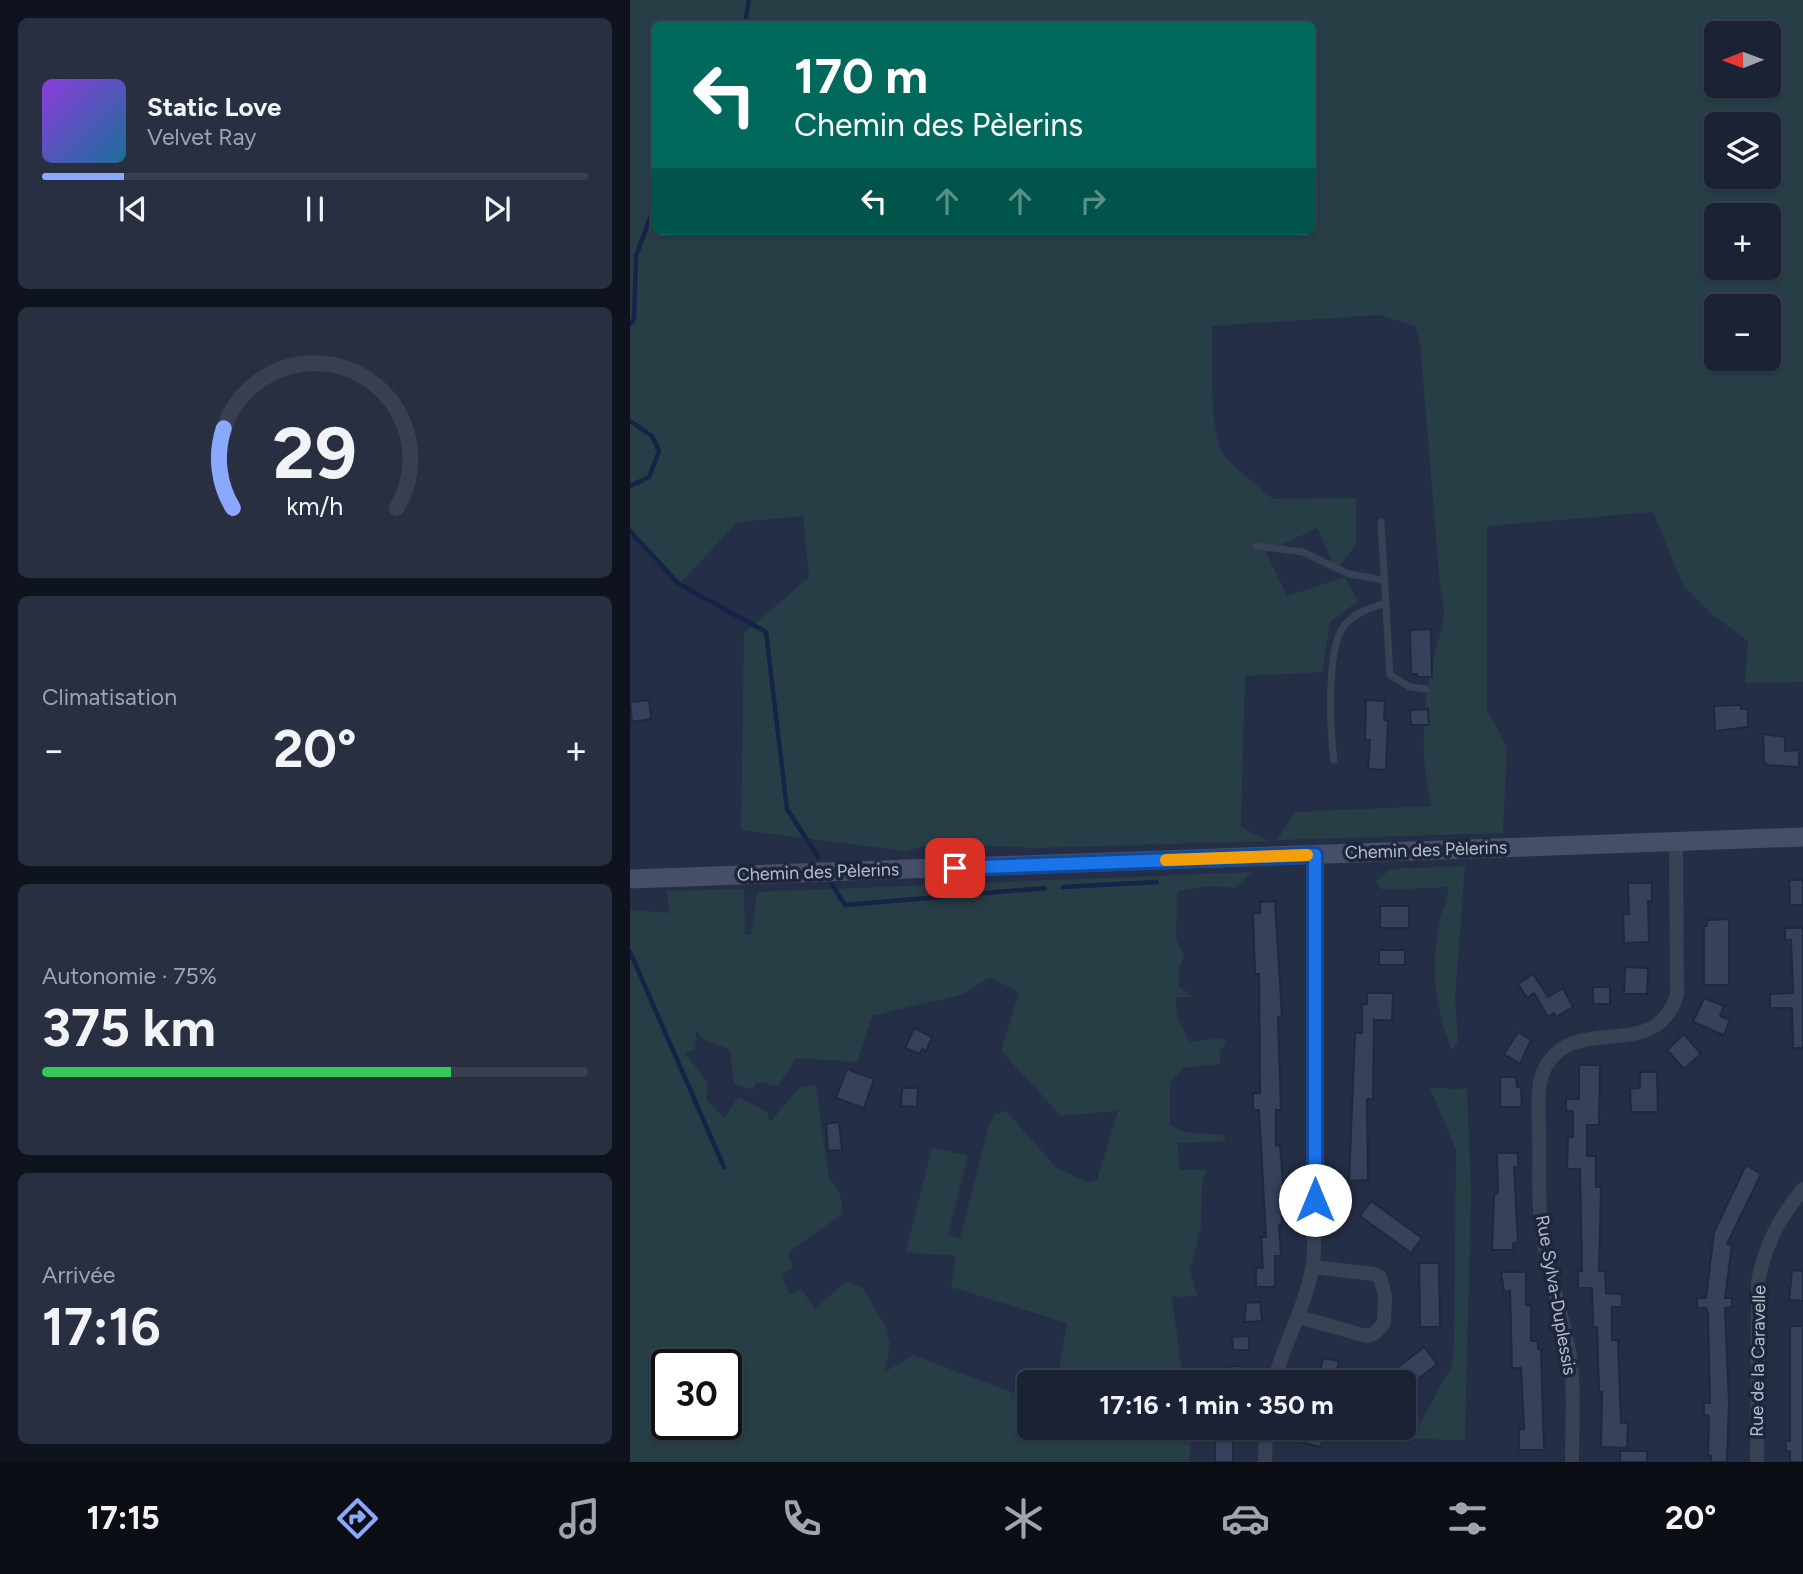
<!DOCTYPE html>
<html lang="fr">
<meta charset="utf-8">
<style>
:root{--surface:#1b2234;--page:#282f40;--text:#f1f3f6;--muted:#a0a4ac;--line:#393f4f;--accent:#8ba8ff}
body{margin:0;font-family:Figtree,sans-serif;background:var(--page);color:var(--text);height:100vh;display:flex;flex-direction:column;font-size:26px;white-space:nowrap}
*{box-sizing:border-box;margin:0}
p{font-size:23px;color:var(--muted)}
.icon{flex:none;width:38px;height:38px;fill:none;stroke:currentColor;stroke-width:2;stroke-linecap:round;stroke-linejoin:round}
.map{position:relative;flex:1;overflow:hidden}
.side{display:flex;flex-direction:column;gap:18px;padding:18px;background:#0f131d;width:630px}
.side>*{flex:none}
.guide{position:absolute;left:21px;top:21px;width:665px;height:214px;border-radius:10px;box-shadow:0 2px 5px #0004,0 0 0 2px var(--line);background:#00695c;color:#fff;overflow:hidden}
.needle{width:46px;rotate:269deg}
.fabs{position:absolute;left:1074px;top:21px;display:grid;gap:14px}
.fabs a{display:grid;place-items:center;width:77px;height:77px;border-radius:10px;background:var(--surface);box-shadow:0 2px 5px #0004,0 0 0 2px var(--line);font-size:35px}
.speed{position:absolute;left:21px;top:1349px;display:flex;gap:14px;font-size:35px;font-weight:700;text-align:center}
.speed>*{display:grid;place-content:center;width:91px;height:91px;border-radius:50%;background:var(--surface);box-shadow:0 2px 5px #0004,0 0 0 2px var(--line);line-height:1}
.speed .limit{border:4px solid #111;border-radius:10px;background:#fff;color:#111}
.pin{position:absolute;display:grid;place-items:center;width:60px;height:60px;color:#fff;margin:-30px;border-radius:14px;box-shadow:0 4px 10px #0006}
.me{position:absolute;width:77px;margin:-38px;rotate:0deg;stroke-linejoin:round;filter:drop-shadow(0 0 5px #0008)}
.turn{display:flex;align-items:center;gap:24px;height:147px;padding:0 28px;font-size:32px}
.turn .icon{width:91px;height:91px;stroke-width:2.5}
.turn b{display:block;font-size:49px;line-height:60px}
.lanes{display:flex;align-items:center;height:66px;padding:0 28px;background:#0003;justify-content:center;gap:35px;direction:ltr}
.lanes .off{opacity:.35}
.big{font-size:52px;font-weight:700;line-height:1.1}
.side .tile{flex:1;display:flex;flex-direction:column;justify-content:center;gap:10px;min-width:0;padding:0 24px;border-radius:10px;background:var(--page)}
.side .dial{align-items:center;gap:0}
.dial svg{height:182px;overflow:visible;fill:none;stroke:var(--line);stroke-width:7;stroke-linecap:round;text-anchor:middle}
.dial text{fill:var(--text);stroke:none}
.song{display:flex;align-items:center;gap:21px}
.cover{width:84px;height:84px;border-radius:10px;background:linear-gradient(135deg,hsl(270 70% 55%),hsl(200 70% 35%))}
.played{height:7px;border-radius:4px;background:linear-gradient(90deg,var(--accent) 15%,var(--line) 15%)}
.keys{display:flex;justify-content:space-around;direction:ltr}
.heat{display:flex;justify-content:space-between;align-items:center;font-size:38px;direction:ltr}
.charge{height:10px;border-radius:5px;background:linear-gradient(90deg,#34c759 75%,var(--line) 0)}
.trip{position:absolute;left:387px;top:1370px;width:399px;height:70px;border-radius:10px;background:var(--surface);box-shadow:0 2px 5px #0004,0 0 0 2px var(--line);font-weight:700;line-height:70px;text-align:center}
.tabs{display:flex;height:112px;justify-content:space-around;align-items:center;background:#0b0e15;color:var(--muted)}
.tabs .icon{width:49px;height:49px}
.tabs .current{color:var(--accent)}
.tabs b{font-size:32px;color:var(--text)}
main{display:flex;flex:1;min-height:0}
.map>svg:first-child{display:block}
.green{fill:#273e47;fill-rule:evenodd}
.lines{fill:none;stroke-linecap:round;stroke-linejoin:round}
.stream{stroke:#162346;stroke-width:4.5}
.building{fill:#36415c;stroke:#20283c;stroke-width:2}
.lane{stroke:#394155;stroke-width:7}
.street{stroke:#394155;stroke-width:14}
.secondary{stroke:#474f68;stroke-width:19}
.route-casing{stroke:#114b97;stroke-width:18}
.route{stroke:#1a73e8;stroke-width:12}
.slow{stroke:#f59e0b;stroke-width:12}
.labels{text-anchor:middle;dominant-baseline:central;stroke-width:7;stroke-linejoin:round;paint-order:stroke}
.street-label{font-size:18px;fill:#b7bdce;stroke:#1e263b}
</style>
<main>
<section class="side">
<div class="tile">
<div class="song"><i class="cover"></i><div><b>Static Love</b><p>Velvet Ray</p></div></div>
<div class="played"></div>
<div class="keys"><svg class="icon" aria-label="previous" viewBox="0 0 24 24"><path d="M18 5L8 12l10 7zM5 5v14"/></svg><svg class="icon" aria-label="pause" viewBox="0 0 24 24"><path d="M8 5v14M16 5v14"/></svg><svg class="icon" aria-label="next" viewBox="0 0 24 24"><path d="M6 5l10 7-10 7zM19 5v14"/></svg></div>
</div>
<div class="tile dial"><svg viewBox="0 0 100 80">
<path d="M14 69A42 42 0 1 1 86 69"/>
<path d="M14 69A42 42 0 0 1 10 34" stroke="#8ba8ff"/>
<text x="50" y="56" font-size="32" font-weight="700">29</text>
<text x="50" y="72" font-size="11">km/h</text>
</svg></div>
<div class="tile"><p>Climatisation</p>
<div class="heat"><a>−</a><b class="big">20°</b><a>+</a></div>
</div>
<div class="tile"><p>Autonomie · 75%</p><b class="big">375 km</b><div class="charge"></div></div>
<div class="tile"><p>Arrivée</p><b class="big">17:16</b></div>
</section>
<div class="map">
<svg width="1173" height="1462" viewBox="0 0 1173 1462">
<rect width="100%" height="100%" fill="#242e46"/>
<g class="green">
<path d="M0 0H1173V682L1115 683 1118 641 1085 617 1053 585 1023 512 857 526V710L877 747 873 833 647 840 665 812 802 806C790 762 792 715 801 670 807 636 820 621 810 586L790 342 785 326 749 315 582 326C583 353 578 435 594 455 608 471 627 485 643 499L726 498V544L711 564 704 565 687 528 636 552 657 596 715 577 728 601 700 622 692 672 615 676 611 827 639 841 404 848 311 843 275 851 111 830 114 633 179 577 173 516 108 522 49 584 0 531ZM24 24H682V231H24ZM1087 33H1139V86H1087ZM1087 124H1139V177H1087ZM1087 215H1139V268H1087ZM1087 306H1139V359H1087Z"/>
<path d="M835 866 825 998 828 1041 822 1050C805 1011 801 967 809 925 811 912 819 900 818 887L753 890 746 882 760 869Z"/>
<path d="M622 872 605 888 581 886 549 891 547 895 546 940 554 956 549 969V987L564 997H545L548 1019 560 1042 593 1038 597 1043 590 1051V1064L553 1068 540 1083V1124L554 1132 593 1135 596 1141 548 1143 549 1170H576L572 1186 571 1226 560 1270 567 1296 542 1297 553 1382H427L437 1323 321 1287 326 1257C311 1252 295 1256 276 1251L302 1148 338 1155 318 1235 330 1238 359 1125 365 1114 376 1111 426 1167 459 1183 467 1180 488 1111 431 1116 371 1051 389 992 360 977 334 994 242 1016 227 1062 166 1058 148 1086 126 1082 123 1089 104 1084 100 1050 74 1039 66 1031 65 1050 55 1053 78 1083 76 1100 94 1118 108 1097 137 1112 140 1122 170 1087 186 1085 199 1180C210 1188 213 1201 212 1214L158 1253 163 1268 152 1274 159 1295 171 1289 185 1309 216 1281 232 1287 255 1325 260 1344 255 1372 283 1355 399 1399V1428H560V1462H0V910L39 913 37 891 114 889 115 935H121L127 892ZM96 1365V1424H37V1365Z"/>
<path d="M800 1088 837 1089 841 1193 835 1440 782 1439 822 1365 824 1338 826 1150Z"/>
</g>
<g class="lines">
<g class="stream">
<path d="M115 24 119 0"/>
<path d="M0 324 4 319 6 256 24 207"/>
<path d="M0 421 22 436 29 451 19 477 0 486"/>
<path d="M0 531 49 584 136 632 157 809 188 857"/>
<path d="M202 885 215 905 415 888"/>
<path d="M433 887 527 882"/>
<path d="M0 952 94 1167"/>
</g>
</g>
<g class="building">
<path d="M801 629 802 677H787V674H781L780 630Z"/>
<path d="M19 700 21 719 2 722 0 702Z"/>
<path d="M736 700 755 701 754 720H758L756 770 738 769 740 740H735Z"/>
<path d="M1111 705V709H1118V727L1085 731 1084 706Z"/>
<path d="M798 709 799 725H781L780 710Z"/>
<path d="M1133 734 1155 737V751L1169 750V767L1137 765 1134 761Z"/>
<path d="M1159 880H1173V905H1160Z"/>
<path d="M998 883H1022V901H1018L1019 942 994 943 993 914H999Z"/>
<path d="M645 901 652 1017H648L651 1110H646V1146L650 1145 654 1194H651L652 1225H649L651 1256H645V1287H626V1268H633L631 1237H636L629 1110H623V1093H630L629 974H625L623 913H630V902Z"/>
<rect x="750" y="906" width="29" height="22"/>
<path d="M1099 919V985H1074V926H1077V920Z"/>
<path d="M1155 928H1173V1048H1163L1162 1008H1140V994L1163 993 1161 940H1155Z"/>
<rect x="749" y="950" width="26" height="15"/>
<path d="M995 967 1018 968 1017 994H994Z"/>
<path d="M903 974 918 997 933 988 943 1007 926 1017 924 1013 918 1017 904 993 897 998 888 984Z"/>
<rect x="963" y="987" width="17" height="17"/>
<path d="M737 993H763L762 1020H744L743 1099H737L738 1180 719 1181 725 1033H732V1005L737 1004Z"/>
<path d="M1074 998 1094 1006 1090 1016 1100 1020 1094 1035 1063 1022Z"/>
<path d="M284 1028 302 1037 296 1051 292 1049 290 1054 275 1048Z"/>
<path d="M888 1032 901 1040 890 1064 874 1054Z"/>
<path d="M1054 1034 1071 1054 1054 1069 1037 1050Z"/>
<path d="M949 1065H970L969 1125H957V1156H966V1187H971L969 1271H975L976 1293 992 1294V1307H982V1340H988L991 1423H998L997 1448 971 1447 972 1392H969L967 1327H963L962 1288H948V1271H952L950 1169H937L938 1137H943V1111H936V1099H949Z"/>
<path d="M217 1069 244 1079 234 1108 206 1098Z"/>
<path d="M1010 1072H1027L1028 1112H1001L1000 1089 1010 1088Z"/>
<path d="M870 1077H886L887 1087H891L892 1107H870Z"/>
<path d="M272 1088H288L287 1107 271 1106Z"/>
<path d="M209 1122 212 1150 198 1151 196 1124Z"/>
<path d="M867 1153H888V1167H884L888 1242 883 1243V1250H862L864 1195 868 1192Z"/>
<path d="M1116 1165 1131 1174 1097 1244 1102 1245 1095 1298H1102V1307L1095 1308 1099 1403 1097 1462H1081V1456H1078L1079 1416 1074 1415V1403H1080L1078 1314 1076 1308H1067V1298H1076L1084 1232Z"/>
<path d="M741 1201 792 1238 781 1253 730 1216Z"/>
<path d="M789 1263H809L810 1327H790Z"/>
<path d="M1162 1270 1173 1271V1301L1159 1300Z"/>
<path d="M871 1272H896V1305H901V1341H908V1349H911L914 1450H889V1429H894L891 1368H882L880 1291 874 1292Z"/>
<path d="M630 1302 632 1321 614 1322 616 1303Z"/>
<path d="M1160 1326H1173V1462H1160V1451H1156V1441H1160Z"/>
<path d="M619 1336V1350H603L602 1337Z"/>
<path d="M794 1347 807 1364 774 1390V1382H749Z"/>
<path d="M693 1358 709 1361 704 1382H687Z"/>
<path d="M610 1366V1380L595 1381 594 1367Z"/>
<rect x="585" y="1428" width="18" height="34"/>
<path d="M678 1428H695L691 1447 674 1443Z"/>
<rect x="990" y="1451" width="27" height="11"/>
</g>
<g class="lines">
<g class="lane">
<path d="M751 522 760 675 780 687 796 689"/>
<path d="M626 546 673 552 719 574 753 580"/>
<path d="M704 760C700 732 696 649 714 626 724 613 740 608 756 603"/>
</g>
<g class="street">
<path d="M669 1317 736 1336 744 1334 754 1323 755 1296 750 1277 744 1274 683 1267"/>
<path d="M644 1382C655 1338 680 1301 684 1254L685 855"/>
<path d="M635 1462 636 1428"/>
<path d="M942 1462C942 1426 945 1387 939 1351 932 1313 919 1276 913 1237 907 1203 910 1166 909 1131 909 1109 905 1084 917 1064 949 1013 1027 1064 1047 994L1046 841"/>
<path d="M1127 1462 1128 1282C1135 1245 1149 1218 1173 1189"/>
</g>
<path class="secondary" d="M0 879 1173 837"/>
</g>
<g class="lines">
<defs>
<path id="route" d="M325 868 685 855V1200"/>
</defs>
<use href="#route" class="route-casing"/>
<use href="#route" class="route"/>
<path class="slow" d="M536 860 677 855"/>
</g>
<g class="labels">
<g class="street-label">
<text transform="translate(796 850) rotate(-2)">Chemin des Pèlerins</text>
<text transform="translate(188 872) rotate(-2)">Chemin des Pèlerins</text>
<text transform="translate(926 1295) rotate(80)">Rue Sylva-Duplessis</text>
<text transform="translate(1128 1361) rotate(-89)">Rue de la Caravelle</text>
</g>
</g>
</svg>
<div class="fabs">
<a><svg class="needle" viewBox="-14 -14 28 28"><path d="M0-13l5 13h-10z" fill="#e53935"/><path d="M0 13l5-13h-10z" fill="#a0a4ac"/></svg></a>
<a><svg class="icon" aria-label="layers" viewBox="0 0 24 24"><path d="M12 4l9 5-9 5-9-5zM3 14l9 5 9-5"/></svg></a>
<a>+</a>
<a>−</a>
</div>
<div class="speed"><div class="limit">30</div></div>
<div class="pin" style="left:325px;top:868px;background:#d93025"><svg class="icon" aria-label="arrive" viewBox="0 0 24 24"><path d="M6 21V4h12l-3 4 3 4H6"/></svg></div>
<svg class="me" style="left:685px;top:1200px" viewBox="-20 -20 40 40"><circle r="19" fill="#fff"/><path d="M0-13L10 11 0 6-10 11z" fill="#1a73e8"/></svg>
<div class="trip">17:16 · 1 min · 350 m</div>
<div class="guide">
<div class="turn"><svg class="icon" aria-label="left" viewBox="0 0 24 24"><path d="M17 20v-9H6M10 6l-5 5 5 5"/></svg><div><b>170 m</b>Chemin des Pèlerins</div></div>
<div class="lanes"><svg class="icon" aria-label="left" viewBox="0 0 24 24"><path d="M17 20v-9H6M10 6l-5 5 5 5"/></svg><svg class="icon off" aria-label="ahead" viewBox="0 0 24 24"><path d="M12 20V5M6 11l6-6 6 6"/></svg><svg class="icon off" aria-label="ahead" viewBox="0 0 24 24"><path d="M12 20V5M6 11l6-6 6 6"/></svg><svg class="icon off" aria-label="right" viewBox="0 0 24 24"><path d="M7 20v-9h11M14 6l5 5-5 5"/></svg></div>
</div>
</div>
</main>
<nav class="tabs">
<b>17:15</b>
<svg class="icon current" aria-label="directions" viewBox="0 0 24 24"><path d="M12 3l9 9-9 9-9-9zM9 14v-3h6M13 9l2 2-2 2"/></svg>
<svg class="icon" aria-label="music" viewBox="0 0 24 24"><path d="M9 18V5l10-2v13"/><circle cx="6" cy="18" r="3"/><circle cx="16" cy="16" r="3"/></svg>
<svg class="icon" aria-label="phone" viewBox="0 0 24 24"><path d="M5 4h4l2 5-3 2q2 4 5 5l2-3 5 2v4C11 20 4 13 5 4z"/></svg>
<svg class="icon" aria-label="climate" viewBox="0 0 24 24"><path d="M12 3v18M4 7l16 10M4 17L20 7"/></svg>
<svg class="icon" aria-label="car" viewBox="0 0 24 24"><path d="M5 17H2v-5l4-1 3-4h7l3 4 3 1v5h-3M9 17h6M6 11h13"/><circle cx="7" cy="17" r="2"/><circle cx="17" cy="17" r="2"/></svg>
<svg class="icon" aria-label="filters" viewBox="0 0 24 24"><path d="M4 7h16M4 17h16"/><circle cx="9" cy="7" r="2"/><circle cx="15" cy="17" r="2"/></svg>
<b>20°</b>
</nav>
